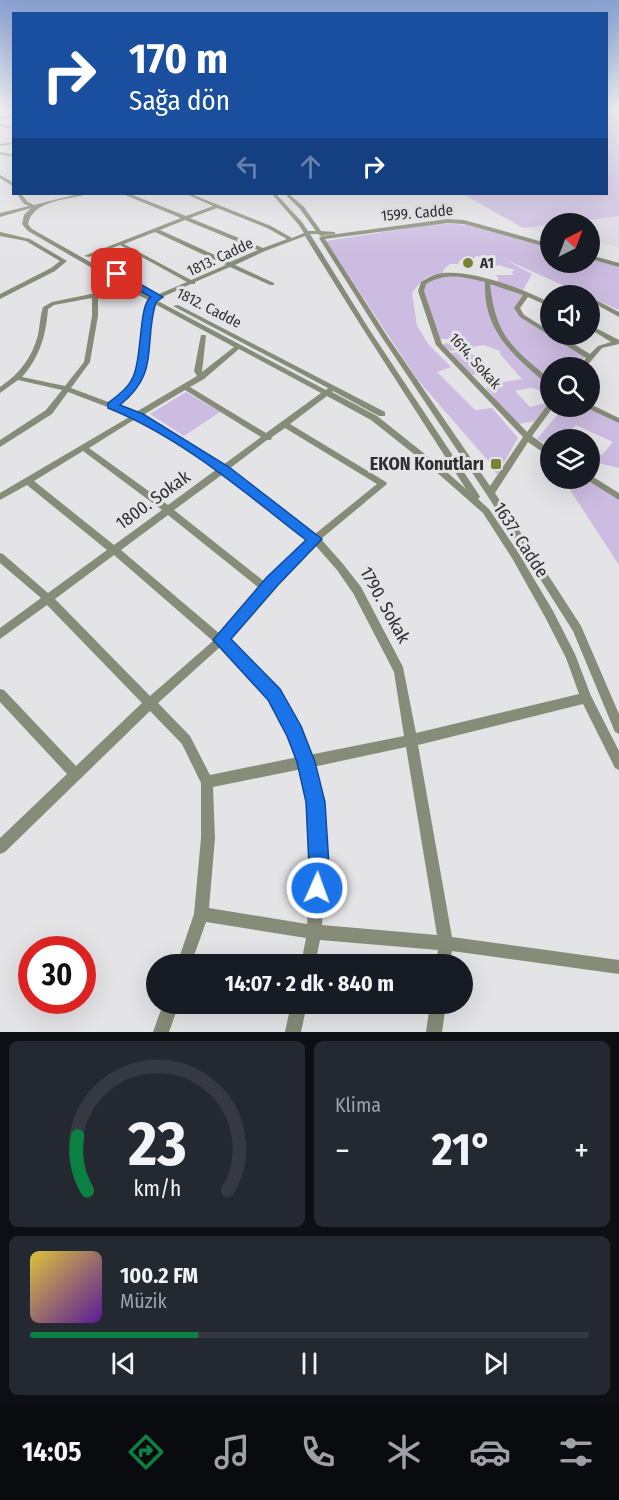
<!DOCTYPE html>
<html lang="tr">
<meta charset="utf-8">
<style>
:root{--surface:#171b24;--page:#242831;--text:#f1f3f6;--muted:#9ea1a6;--line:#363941;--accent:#0b8043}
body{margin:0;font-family:"Fira Sans Condensed",sans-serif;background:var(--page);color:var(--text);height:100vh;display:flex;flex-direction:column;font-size:22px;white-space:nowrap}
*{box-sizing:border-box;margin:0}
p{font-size:20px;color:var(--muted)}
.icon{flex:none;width:33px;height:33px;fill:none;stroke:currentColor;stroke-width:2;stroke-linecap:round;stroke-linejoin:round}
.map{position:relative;height:1032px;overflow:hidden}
.sheet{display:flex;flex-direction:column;gap:9px;padding:9px;background:#0d0f14;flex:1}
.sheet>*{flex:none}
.hud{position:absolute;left:12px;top:12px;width:596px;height:183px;border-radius:0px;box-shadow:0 6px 24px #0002;background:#1a4fa0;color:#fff;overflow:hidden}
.needle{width:39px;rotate:42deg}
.controls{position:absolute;left:540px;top:213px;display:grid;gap:12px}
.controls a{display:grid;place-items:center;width:60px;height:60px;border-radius:50%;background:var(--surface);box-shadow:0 6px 24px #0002;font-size:30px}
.speed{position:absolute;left:18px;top:936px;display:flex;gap:12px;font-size:30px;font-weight:700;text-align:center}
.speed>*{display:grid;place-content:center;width:78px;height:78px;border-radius:50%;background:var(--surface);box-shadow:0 6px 24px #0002;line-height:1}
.speed .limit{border:9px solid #d22;background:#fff;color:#111}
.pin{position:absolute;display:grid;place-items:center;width:51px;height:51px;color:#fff;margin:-26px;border-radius:12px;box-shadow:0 3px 9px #0006}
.me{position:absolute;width:66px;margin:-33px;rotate:2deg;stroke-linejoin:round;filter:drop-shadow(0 0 4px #0008)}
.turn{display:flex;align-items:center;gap:21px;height:126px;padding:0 18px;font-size:27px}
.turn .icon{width:78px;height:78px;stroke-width:2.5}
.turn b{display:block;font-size:42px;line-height:51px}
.lanes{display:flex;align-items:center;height:57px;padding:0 18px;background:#0003;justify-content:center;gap:30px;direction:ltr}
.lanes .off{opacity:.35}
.big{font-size:45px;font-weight:700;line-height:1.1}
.sheet .widget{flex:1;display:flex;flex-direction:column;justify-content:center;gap:9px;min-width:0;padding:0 21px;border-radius:9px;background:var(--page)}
.sheet .dial{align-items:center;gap:0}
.dial svg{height:156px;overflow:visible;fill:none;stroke:var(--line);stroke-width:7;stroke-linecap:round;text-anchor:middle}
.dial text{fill:var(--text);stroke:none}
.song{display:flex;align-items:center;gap:18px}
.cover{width:72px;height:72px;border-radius:9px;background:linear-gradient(135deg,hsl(50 70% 55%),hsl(270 70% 35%))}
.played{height:6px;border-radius:3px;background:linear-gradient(90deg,var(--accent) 30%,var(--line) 30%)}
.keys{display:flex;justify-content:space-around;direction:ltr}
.heat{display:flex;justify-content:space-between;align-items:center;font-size:33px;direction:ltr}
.sheet .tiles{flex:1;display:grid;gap:9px;grid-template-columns:1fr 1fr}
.widget:last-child{grid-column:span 2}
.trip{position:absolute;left:146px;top:954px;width:327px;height:60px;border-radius:30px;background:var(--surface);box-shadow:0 6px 24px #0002;font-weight:700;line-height:60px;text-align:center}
.menu{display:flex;height:96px;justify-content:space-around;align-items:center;background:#090b0e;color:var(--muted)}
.menu .icon{width:42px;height:42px}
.menu .selected{color:var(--accent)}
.menu b{font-size:27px;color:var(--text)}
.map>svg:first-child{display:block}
.built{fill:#ded9e4}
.green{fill:#ccbce1;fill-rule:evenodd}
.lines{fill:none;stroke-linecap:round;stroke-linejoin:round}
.stream{stroke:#9784ad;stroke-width:1.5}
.minor{fill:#878c78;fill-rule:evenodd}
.route{fill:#1a73e8;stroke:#114b97;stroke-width:1.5}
.poi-dot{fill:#778432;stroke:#e4e3e6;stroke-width:2}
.labels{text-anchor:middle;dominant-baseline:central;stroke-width:6;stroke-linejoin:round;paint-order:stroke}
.far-street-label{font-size:15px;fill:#302f30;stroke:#e4e3e6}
.far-poi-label{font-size:15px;font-weight:bold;fill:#302f30;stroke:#e4e3e6;text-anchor:start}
.poi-label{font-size:18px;font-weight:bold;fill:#302f30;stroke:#e4e3e6;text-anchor:end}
.street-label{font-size:18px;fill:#302f30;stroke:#e4e3e6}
</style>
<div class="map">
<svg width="619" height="1032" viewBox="0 0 619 1032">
<rect width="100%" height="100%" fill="#e4e3e6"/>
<path class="built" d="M606 110H619V247L590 241V224H550V234L523 228 463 194H606Z"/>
<g class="green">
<path d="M606 110 619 112V216L523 228 463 194H606Z"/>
<path d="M441 223 469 225 550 248V262H590V259L619 267V310L502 258 532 274 523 290 495 283 499 279 496 275H513L512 272 515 270 499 265 494 267 488 264 491 259 476 256 473 260H460L458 264H450L443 270V274C427 273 421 281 412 293L417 326 429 345 451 367 437 372 475 410 492 408 518 438 497 475 490 463 417 379 326 241Z"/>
<path d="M441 275 467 277 527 294 517 307 522 316 585 357 577 367 550 368V401L535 421 519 424 493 399 494 397 486 388 492 386 490 384 522 379 499 353 502 352 484 345 445 352 439 345 453 342 451 339H437L426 296 422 295 423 283ZM529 388C537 387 547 394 546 403L530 407 515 391Z"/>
<path d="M465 351 478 357 492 371 472 375 447 354Z"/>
<path d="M186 392 220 412 184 436 150 414Z"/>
<path d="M590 406 619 421V468L590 461V449L602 455 613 442 576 425 564 437 569 439 550 440V445L537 439 564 407Z"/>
<path d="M563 479H589L619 498V565Z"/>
</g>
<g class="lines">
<path class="stream" d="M606 117 619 112"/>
<g class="minor">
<path d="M14 114V116L0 119V117Z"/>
<path d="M0 124 14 127V129L0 126Z"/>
<path d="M14 142V144L0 146V144Z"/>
<path d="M0 152 14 155V157L0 154Z"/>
<path d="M0 175 14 183V187L0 178Z"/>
<path d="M17 194H21L28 202 34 205 78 194H84V195C64 200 33 201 28 224L32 229 152 297 187 282 120 245 89 257 84 256 181 218 125 195V194H130L186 216 213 206 186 194H191L271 226 292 238 304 233 298 224 272 194H276L302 222 308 231H316L300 209 285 194H289L304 207 321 231 335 232V234C330 235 326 234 321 236L318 234H310L369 329 479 495 480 497 478 499 489 509 518 552 553 611 575 654 591 696 619 751V770L615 768 583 704 418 745 452 937 619 960V974L452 951 450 964H436L438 950 320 940 315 964H301L306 938 206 922 191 964H177L194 914 201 838V783L182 744 150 711 5 852 0 854V838L67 774 0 702V689L4 690 76 766 142 703 47 605 0 639V628L41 598 0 563V553L3 554 48 593 107 550 27 485 0 500V493L131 416 68 392 52 414 0 447V440L46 410 62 390 18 380 0 393V387C19 374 32 358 38 335 40 325 40 316 43 307L52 302 125 287 28 231 22 224 24 215 31 208 0 217V213L29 206 24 204ZM217 208 267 228 287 239 263 248 190 218ZM185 220 258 250 230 262 160 230ZM155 232 226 265 191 280 124 244ZM305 236 363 329 466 489 440 466 377 416 332 392 333 391 379 416H385V412L178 305 173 306 328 388 326 390 156 300 191 284H195V282L230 267 270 285H274V283L235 265 265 251ZM129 290 148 300C145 311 143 322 142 333 141 349 141 364 133 378 128 388 119 395 111 403L71 388 90 362 98 316V296ZM92 298V316L84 362 65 386 22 377C40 357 46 335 48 309L54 305ZM153 303 234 347 202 372 206 336 205 335H201L194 371 197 376 136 412 117 405C126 397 134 390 140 380 152 358 148 328 153 303ZM239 349 321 393 266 433 190 387 204 379ZM185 390 261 437 223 465 143 415ZM327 396 371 420 434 470 483 513 512 558 545 617 566 658 579 694 416 733 403 667 361 587 343 564 321 539 387 484 386 482 290 424ZM137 418 217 469 168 505 89 448ZM285 428 377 484 315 534 229 469 267 440H271L272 437ZM83 451 162 510 114 545 34 481ZM223 474 309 539 265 582 174 510ZM168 515 259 588 220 634 121 550ZM315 545 337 570 353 593 394 672 404 736 309 755C301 734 292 710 278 691 266 673 244 654 227 640L275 584ZM114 555 213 641 150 696 55 599ZM220 647C237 662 257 679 270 698 282 715 290 738 298 757L210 775 190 736 158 703ZM406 747 437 935 322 925 326 866 322 802 313 767ZM302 769 310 802 312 866 307 924 209 908 215 838 213 787Z"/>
<path d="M447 219 464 220 550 244V248L464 224 447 223 325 239 387 336 490 486 523 437 436 345 418 291 421 282C426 279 432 275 438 274 466 267 525 289 550 303V307L528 297 520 308 524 315 550 331V334H557L590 354 598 346 611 342 590 329V325L619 340V344L602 348 585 368H578L586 358 520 317 514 308 523 295 490 284C496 336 511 347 550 379V384H547C513 355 483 331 485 282 463 277 446 272 426 284L424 291 442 344 527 432 548 404H550V406H554L532 436 550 449V456L547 455 528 442 495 493 581 626 619 714V734L615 732 573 631 487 495 381 336 319 238 322 236Z"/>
<path d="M0 232 30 239 67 261 55 271 0 299V294L51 268 60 261 26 241 0 236Z"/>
<path d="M590 255 619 263V267L590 259Z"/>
<path d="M568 286 570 287 585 296H577L566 289V287Z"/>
<path d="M590 297 619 312V317L590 301Z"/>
<path d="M590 404 619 418V423L587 408V406H590Z"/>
<path d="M590 475 619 493V500L587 480 586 478H590Z"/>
<path d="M163 1004H179L169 1032H153Z"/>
<path d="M291 1004H307L301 1032H285Z"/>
<path d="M430 1004H446L442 1032H426Z"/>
</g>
</g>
<linearGradient id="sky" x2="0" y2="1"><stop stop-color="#87a1d0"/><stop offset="0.43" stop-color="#f3f2f4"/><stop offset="1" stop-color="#f3f2f4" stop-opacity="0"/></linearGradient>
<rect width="619" height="255" fill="url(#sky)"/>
<path class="route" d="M114 273H121L163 297 156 302C143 344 161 372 120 405L143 414 229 467 322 539 278 585 231 639 280 689 301 726 315 762 325 802 329 866 328 888 325 896 317 899 310 896 307 888 309 866 306 802 297 762 287 736 268 700 213 640 267 577 306 540C244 492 181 437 108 408V403C116 397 126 390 131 381 143 362 138 304 151 297L114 276Z"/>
<g class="poi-dot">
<circle cx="468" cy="263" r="6"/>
<rect x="490" y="458" width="12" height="12" rx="3"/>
</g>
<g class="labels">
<g class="far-street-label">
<text transform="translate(417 213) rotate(-5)">1599. Cadde</text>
<text transform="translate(220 257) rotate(-25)">1813. Cadde</text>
<text transform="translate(209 308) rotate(27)">1812. Cadde</text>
<text transform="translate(475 361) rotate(48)">1614. Sokak</text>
</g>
<g class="far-poi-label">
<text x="480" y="263">A1</text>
</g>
<g class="poi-label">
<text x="484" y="464">EKON Konutları</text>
</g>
<g class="street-label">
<text transform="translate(153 500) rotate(-36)">1800. Sokak</text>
<text transform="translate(521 540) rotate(57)">1637. Cadde</text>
<text transform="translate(385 605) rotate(61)">1790. Sokak</text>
</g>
</g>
</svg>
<div class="controls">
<a><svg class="needle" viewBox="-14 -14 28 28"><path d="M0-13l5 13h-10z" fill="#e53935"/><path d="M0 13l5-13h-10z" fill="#9ea1a6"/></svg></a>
<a><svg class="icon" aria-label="sound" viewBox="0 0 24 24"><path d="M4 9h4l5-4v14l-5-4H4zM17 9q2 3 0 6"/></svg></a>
<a><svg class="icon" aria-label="search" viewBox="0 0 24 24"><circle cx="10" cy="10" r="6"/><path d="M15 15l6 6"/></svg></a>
<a><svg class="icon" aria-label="layers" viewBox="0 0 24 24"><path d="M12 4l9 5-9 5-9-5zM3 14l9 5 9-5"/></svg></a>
</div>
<div class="speed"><div class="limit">30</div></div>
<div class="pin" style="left:117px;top:274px;background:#d93025"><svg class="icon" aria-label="arrive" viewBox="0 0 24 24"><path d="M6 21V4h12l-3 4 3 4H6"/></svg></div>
<svg class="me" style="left:317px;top:888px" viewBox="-20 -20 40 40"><circle r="17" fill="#1a73e8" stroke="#fff" stroke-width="3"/><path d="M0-11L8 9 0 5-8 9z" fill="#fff"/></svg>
<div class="trip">14:07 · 2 dk · 840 m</div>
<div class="hud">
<div class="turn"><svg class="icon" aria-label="right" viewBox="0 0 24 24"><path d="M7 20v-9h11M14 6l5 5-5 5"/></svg><div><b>170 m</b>Sağa dön</div></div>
<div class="lanes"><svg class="icon off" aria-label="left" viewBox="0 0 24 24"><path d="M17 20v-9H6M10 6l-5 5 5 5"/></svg><svg class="icon off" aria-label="ahead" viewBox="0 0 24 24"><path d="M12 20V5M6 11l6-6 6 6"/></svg><svg class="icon" aria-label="right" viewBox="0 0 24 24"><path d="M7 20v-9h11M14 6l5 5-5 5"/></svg></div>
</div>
</div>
<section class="sheet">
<div class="tiles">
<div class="widget dial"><svg viewBox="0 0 100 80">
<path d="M14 69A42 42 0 1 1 86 69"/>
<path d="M14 69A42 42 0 0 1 9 41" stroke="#0b8043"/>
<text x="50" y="56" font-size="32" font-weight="700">23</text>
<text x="50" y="72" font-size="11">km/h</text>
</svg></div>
<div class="widget"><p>Klima</p>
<div class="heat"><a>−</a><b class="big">21°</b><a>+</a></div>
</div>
<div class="widget">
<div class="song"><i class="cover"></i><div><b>100.2 FM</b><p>Müzik</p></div></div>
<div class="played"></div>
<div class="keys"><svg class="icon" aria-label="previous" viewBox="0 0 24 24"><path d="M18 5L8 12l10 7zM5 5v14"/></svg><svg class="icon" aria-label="pause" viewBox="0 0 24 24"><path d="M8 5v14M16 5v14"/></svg><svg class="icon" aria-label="next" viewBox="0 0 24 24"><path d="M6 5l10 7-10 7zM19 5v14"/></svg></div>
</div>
</div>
</section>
<nav class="menu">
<b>14:05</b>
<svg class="icon selected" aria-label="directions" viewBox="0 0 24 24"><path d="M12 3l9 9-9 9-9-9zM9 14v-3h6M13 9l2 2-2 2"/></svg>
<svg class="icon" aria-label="music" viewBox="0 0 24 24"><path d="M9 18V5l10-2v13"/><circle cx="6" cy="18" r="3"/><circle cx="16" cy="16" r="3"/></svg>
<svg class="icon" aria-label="phone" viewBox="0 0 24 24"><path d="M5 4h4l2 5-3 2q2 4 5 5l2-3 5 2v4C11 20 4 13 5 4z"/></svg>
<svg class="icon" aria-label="climate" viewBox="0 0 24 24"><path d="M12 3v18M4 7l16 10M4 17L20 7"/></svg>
<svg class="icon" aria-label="car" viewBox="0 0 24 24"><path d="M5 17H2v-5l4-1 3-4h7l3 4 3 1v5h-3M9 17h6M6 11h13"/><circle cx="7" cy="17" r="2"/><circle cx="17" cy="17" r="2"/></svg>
<svg class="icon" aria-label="filters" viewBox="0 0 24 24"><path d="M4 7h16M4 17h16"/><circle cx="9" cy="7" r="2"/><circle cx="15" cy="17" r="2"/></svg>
</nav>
